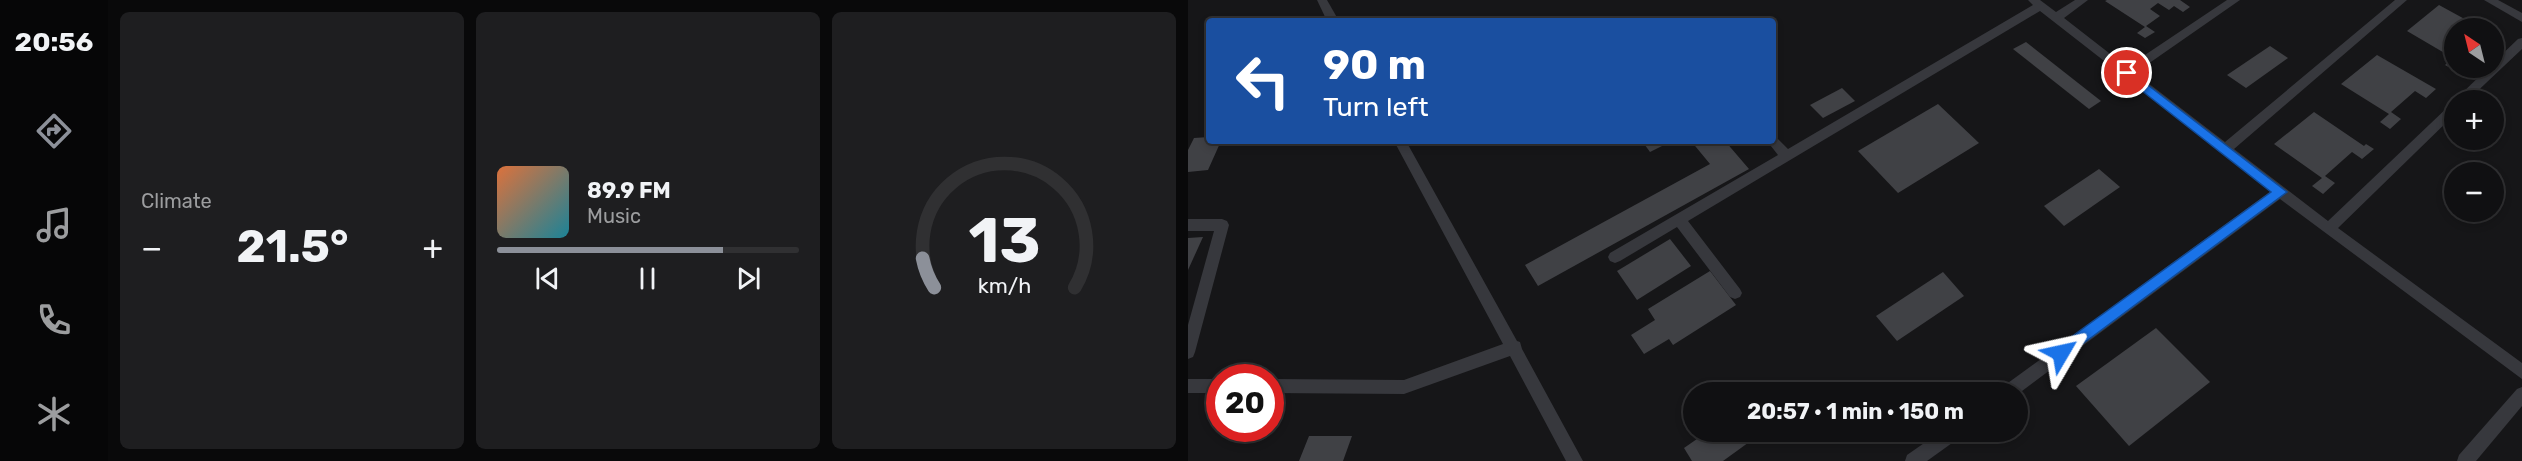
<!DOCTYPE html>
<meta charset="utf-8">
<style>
:root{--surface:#101012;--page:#1e1e20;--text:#f1f3f6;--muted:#9c9d9f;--line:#303032;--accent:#8c9099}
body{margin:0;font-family:Rubik,sans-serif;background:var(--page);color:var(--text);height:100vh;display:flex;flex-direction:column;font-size:22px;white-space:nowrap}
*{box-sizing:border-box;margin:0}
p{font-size:20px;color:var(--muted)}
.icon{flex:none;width:33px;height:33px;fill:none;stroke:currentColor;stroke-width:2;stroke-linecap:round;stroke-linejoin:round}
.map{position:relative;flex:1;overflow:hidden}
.sheet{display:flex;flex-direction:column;gap:12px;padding:12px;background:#09090a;width:1080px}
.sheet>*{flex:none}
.banner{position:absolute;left:18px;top:18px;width:570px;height:126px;border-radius:6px;box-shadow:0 3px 9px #0003,0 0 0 2px var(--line);background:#1a4fa0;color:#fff;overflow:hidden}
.needle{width:39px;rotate:325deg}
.buttons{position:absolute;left:1256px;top:18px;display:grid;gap:12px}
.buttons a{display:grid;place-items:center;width:60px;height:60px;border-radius:50%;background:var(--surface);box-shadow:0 3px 9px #0003,0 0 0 2px var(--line);font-size:30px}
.speed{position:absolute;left:18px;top:364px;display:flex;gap:12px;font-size:30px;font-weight:700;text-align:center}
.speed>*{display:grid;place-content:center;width:78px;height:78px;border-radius:50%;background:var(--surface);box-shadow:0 3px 9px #0003,0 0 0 2px var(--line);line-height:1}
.speed .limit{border:9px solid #d22;background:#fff;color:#111}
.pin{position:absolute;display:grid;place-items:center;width:51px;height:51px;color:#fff;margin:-26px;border:3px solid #fff;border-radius:50%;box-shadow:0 2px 6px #0007}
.me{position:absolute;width:66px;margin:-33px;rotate:54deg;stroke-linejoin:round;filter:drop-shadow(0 0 4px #0008)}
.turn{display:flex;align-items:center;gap:21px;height:126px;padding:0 18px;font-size:27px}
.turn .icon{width:78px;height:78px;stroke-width:2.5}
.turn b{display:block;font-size:42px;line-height:51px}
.big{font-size:45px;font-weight:700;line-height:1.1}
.sheet .card{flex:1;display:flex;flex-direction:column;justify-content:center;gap:9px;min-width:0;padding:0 21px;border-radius:9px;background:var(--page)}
.sheet .dial{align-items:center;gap:0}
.dial svg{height:156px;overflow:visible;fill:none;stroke:var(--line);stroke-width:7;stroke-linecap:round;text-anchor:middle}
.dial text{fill:var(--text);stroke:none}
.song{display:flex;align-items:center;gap:18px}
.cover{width:72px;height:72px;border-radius:9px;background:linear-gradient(135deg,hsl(20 70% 55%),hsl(190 70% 35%))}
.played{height:6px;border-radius:3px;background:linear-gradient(90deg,var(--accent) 75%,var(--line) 75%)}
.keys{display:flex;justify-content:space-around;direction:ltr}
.heat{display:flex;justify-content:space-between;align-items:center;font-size:33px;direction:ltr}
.sheet .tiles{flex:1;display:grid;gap:12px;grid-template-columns:repeat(3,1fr)}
.trip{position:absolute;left:495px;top:382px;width:345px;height:60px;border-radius:30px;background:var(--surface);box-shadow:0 3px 9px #0003,0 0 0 2px var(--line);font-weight:700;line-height:60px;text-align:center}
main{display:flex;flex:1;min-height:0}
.dock{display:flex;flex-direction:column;width:108px;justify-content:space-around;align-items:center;background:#060607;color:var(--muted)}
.dock .icon{width:42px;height:42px}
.dock .on{color:var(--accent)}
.dock b{font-size:27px;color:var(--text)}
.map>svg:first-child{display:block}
.building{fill:#404145}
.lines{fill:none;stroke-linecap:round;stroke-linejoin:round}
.service{fill:#37383d;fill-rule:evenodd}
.route{fill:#1a73e8;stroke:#114b97;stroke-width:1.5}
</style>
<main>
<nav class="dock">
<b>20:56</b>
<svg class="icon on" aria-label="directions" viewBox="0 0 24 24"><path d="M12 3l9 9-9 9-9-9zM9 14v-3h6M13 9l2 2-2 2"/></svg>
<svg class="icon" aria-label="music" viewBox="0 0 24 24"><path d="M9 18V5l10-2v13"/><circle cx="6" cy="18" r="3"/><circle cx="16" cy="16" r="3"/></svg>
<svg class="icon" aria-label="phone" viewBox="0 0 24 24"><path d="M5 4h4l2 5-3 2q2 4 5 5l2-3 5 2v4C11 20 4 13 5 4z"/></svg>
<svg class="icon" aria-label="climate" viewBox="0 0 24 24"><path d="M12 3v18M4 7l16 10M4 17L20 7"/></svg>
</nav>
<section class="sheet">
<div class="tiles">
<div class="card"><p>Climate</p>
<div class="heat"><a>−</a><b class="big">21.5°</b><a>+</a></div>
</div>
<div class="card">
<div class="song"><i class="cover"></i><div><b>89.9 FM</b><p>Music</p></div></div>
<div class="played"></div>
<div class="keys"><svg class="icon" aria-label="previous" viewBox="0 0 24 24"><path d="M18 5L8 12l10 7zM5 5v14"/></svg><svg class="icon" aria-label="pause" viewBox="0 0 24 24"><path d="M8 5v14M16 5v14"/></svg><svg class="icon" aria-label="next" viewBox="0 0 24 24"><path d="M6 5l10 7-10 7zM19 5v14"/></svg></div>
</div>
<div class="card dial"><svg viewBox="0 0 100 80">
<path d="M14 69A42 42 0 1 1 86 69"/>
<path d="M14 69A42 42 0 0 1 8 54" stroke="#8c9099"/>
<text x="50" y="56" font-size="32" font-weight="700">13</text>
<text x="50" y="72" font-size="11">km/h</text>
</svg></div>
</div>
</section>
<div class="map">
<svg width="1334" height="461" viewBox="0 0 1334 461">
<rect width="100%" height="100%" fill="#161618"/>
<g class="building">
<path d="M919 0H992L1002 7 995 12 986 6 981 10 970 3 962 9 972 16 958 26 967 32 957 38 949 33 957 27 917 1Z"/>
<path d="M1251 5 1293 28H1266V68H1272L1268 71 1257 65 1265 58 1219 31Z"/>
<path d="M838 42 913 101 901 109 825 49Z"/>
<path d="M1082 46 1100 58 1058 88 1039 75Z"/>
<path d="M1189 55 1248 89 1238 98 1227 91 1203 112 1213 119 1202 129 1192 122 1201 114 1153 84Z"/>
<path d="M654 88 667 101 635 118 622 105Z"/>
<path d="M750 104 791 143 710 193 670 151Z"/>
<path d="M1126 112 1176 146 1178 144 1186 149 1174 159 1164 152 1137 176 1147 183 1135 194 1124 186 1134 178 1086 144Z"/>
<path d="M21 137V141H33L20 170 0 172V150L6 138Z"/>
<path d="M454 141H484L462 152Z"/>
<path d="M503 141H537L561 169 350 286 337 265 522 164Z"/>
<path d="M911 169 932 187 876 226 856 206Z"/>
<path d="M15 237 0 270V238Z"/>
<path d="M482 239 503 266 449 300 429 271Z"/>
<path d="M522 271 548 305 485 345 481 339 456 354 443 335 467 320 460 309Z"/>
<path d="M755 272 776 296 709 341 688 316Z"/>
<path d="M968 328 1022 382 941 446 888 386Z"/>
<path d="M519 432H575L535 461H504L496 448Z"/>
<path d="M121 436H164L155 461H111Z"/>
</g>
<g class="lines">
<g class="service">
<path d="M129 0H139L151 21H139Z"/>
<path d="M840 0H852L868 12 887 0H900L876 18 939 67 1039 0H1052L947 73 1037 142 1207 0H1219L1046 149 1140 221 1262 105 1266 103V115L1150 228 1334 363V379L1092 199 830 394 810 393 813 388 1083 191 852 11 500 221 552 289 554 293 552 297 547 299 542 297 489 227 432 261 427 263 422 261 420 257 422 253 590 155 579 141H585V136L589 138 600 149 845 5Z"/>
<path d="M1296 0H1310L1334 13V22Z"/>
<path d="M1334 38V49L1280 100H1267L1300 68H1305V63L1330 39Z"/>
<path d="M206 141H218L329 341 332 342 334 349 395 461H378L322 356 216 394 82 393V379L216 380 315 344Z"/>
<path d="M0 219H34L39 221 41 225 7 352 5 357 0 359V325L26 231H0Z"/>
<rect x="0" y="379" width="32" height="14"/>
<path d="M1334 387V406L1288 461H1269L1271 455 1329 389Z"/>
<path d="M752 432H773L771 438 739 461H717L719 455Z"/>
</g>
</g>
<path class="route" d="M939 69 1099 192 873 360 868 358 865 353 868 348 1083 192 935 76V70Z"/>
</svg>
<div class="buttons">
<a><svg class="needle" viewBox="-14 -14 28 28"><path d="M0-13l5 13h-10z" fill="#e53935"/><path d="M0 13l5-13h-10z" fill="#9c9d9f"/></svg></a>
<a>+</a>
<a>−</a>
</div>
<div class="speed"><div class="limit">20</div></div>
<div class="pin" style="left:939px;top:73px;background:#d93025"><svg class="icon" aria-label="arrive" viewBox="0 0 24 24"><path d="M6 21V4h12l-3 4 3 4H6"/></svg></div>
<svg class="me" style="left:873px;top:353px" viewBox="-20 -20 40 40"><path d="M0-17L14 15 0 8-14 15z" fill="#1a73e8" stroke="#fff" stroke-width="4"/></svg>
<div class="trip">20:57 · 1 min · 150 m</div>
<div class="banner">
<div class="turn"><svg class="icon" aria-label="left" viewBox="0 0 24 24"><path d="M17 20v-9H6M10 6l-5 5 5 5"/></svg><div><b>90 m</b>Turn left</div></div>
</div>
</div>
</main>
